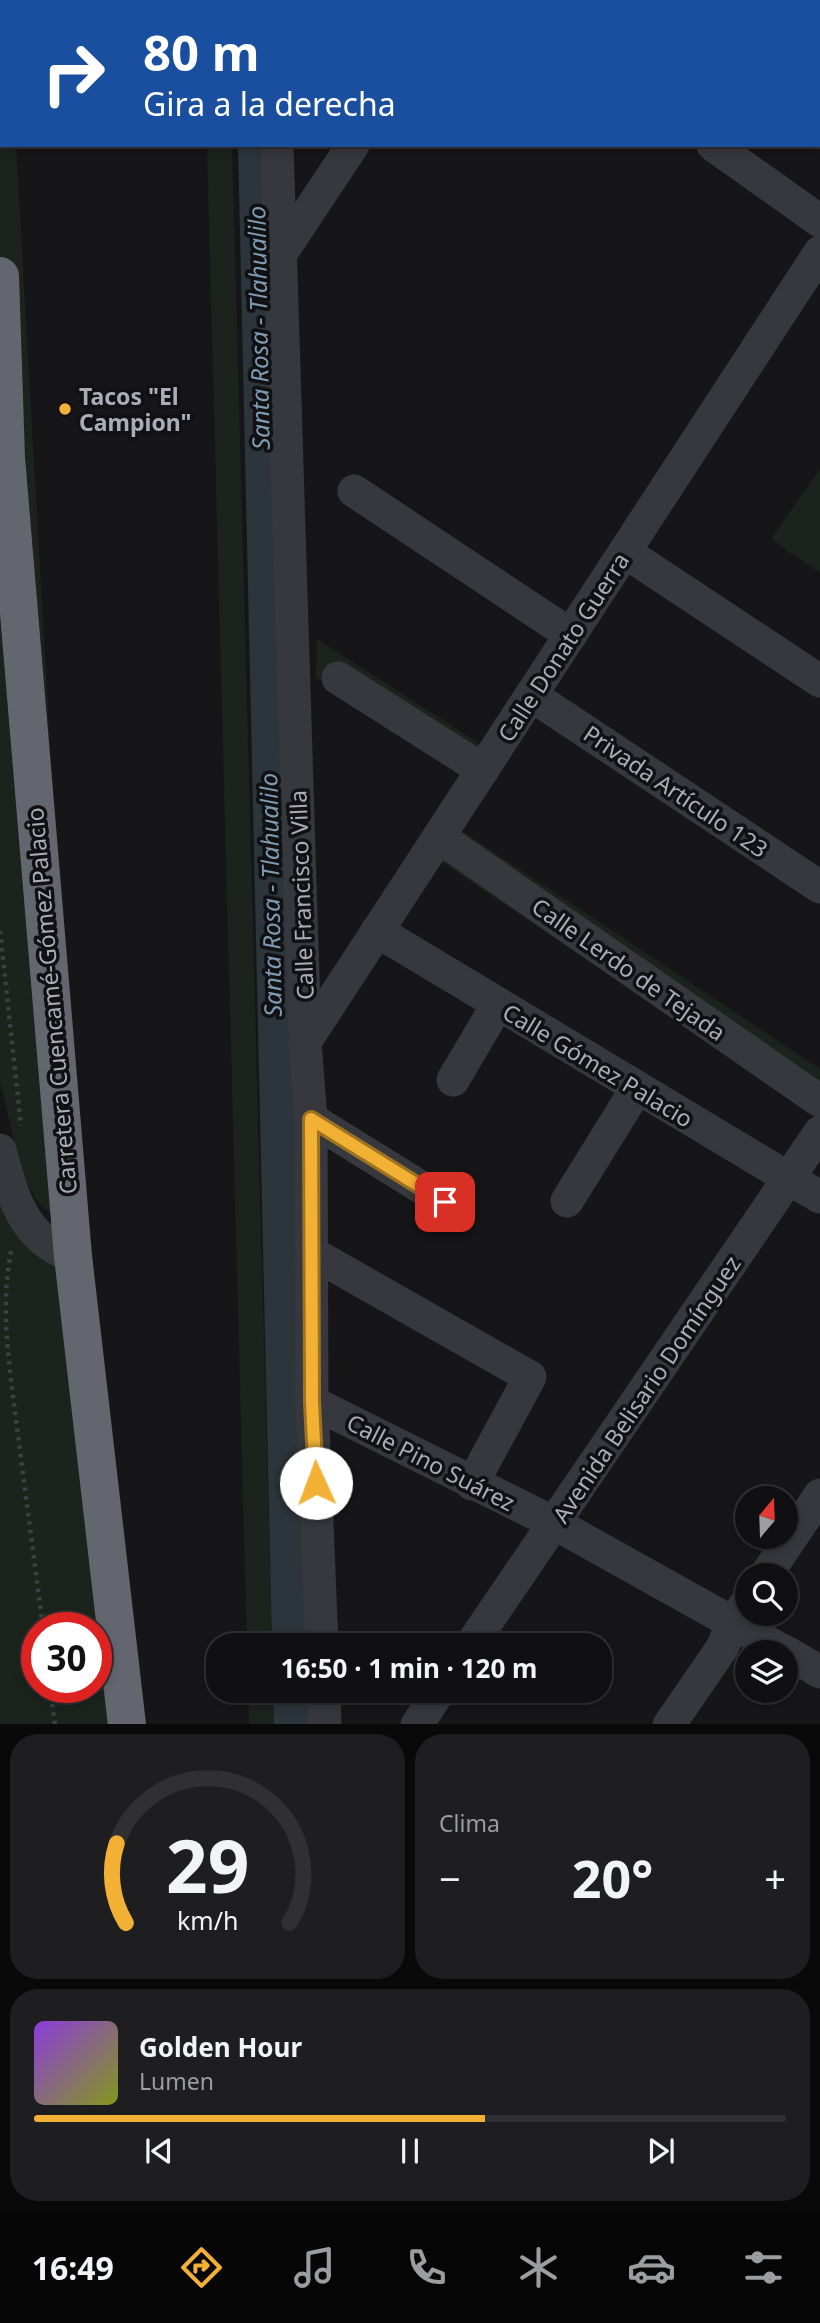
<!DOCTYPE html>
<html lang="es">
<meta charset="utf-8">
<style>
:root{--surface:#101012;--page:#1e1e20;--text:#f1f3f6;--muted:#9c9d9f;--line:#303032;--accent:#f2b134}
body{margin:0;font-family:"Noto Sans",sans-serif;background:var(--page);color:var(--text);height:100vh;display:flex;flex-direction:column;font-size:26px;white-space:nowrap}
*{box-sizing:border-box;margin:0}
p{font-size:23px;color:var(--muted)}
.icon{flex:none;width:38px;height:38px;fill:none;stroke:currentColor;stroke-width:2;stroke-linecap:round;stroke-linejoin:round}
.map{position:relative;height:1724px;overflow:hidden}
.details{display:flex;flex-direction:column;gap:10px;padding:10px;background:#09090a;flex:1}
.details>*{flex:none}
.hud{position:absolute;left:0px;top:0px;width:821px;height:147px;box-shadow:0 4px 10px #0003,0 0 0 2px var(--line);background:#1a4fa0;color:#fff;overflow:hidden}
.needle{width:46px;rotate:19deg}
.controls{position:absolute;left:735px;top:1486px;display:grid;gap:14px}
.controls a{display:grid;place-items:center;width:63px;height:63px;border-radius:50%;background:var(--surface);box-shadow:0 4px 10px #0003,0 0 0 2px var(--line);font-size:35px}
.speed{position:absolute;left:21px;top:1612px;display:flex;gap:14px;font-size:35px;font-weight:700;text-align:center}
.speed>*{display:grid;place-content:center;width:91px;height:91px;border-radius:50%;background:var(--surface);box-shadow:0 4px 10px #0003,0 0 0 2px var(--line);line-height:1}
.speed .limit{border:10px solid #d22;background:#fff;color:#111}
.pin{position:absolute;display:grid;place-items:center;width:60px;height:60px;color:#fff;margin:-30px;border-radius:14px;box-shadow:0 4px 10px #0006}
.me{position:absolute;width:77px;margin:-38px;rotate:358deg;stroke-linejoin:round;filter:drop-shadow(0 0 5px #0008)}
.turn{display:flex;align-items:center;gap:24px;height:147px;padding:0 28px;font-size:32px}
.turn .icon{width:91px;height:91px;stroke-width:2.5}
.turn b{display:block;font-size:49px;line-height:60px}
.big{font-size:52px;font-weight:700;line-height:1.1}
.details .card{flex:1;display:flex;flex-direction:column;justify-content:center;gap:10px;min-width:0;padding:0 24px;border-radius:28px;background:var(--page)}
.details .dial{align-items:center;gap:0}
.dial svg{height:182px;overflow:visible;fill:none;stroke:var(--line);stroke-width:7;stroke-linecap:round;text-anchor:middle}
.dial text{fill:var(--text);stroke:none}
.song{display:flex;align-items:center;gap:21px}
.cover{width:84px;height:84px;border-radius:10px;background:linear-gradient(135deg,hsl(270 70% 55%),hsl(70 70% 35%))}
.played{height:7px;border-radius:4px;background:linear-gradient(90deg,var(--accent) 60%,var(--line) 60%)}
.keys{display:flex;justify-content:space-around;direction:ltr}
.heat{display:flex;justify-content:space-between;align-items:center;font-size:38px;direction:ltr}
.details .tiles{flex:1;display:grid;gap:10px;grid-template-columns:1fr 1fr}
.card:last-child{grid-column:span 2}
.trip{position:absolute;left:206px;top:1633px;width:406px;height:70px;border-radius:28px;background:var(--surface);box-shadow:0 4px 10px #0003,0 0 0 2px var(--line);font-weight:700;line-height:70px;text-align:center}
.tabs{display:flex;height:112px;justify-content:space-around;align-items:center;background:#060607;color:var(--muted)}
.tabs .icon{width:49px;height:49px}
.tabs .active{color:var(--accent)}
.tabs b{font-size:32px;color:var(--text)}
.map>svg:first-child{display:block}
.green{fill:#1c231d;fill-rule:evenodd}
.water{fill:#2c353c}
.lines{fill:none;stroke-linecap:round;stroke-linejoin:round}
.path{stroke:#3d3f44;stroke-width:4.5;stroke-dasharray:3.5 5;stroke-linecap:butt}
.minor{stroke:#37383d;stroke-width:33}
.highway{stroke:#63666e;stroke-width:38}
.route-casing{stroke:#9d7322;stroke-width:18}
.route{stroke:#f2b134;stroke-width:12}
.poi-dot{fill:#f2b134;stroke:#111113;stroke-width:2.5}
.labels{text-anchor:middle;dominant-baseline:central;stroke-width:7;stroke-linejoin:round;paint-order:stroke}
.poi-label{font-size:23px;font-weight:bold;fill:#a8adb8;stroke:#111113;text-anchor:start}
.street-label{font-size:23px;fill:#a8adb8;stroke:#111113}
.water-label{font-size:24px;font-style:italic;fill:#7f9bb3;stroke:#111113}
</style>
<div class="map">
<svg width="820" height="1725" viewBox="0 0 820 1725">
<rect width="100%" height="100%" fill="#161618"/>
<g class="green">
<path d="M0 0H8L2 2V145H16L78 1239 37 1201 22 1174 0 1081Z"/>
<path d="M207 145H232L272 1645H247Z"/>
<path d="M820 469V573L771 539Z"/>
<path d="M317 639 480 744 461 775 316 677Z"/>
<path d="M459 829 820 1069V1094L808 1109 439 860Z"/>
<path d="M0 1167 81 1271 138 1724H0ZM37 1628H96V1687H37Z"/>
<path d="M248 1691H273L274 1724H249Z"/>
</g>
<g class="water">
<path d="M238 145H274L314 1645H272Z"/>
<path d="M273 1691H315V1724H274Z"/>
</g>
<g class="lines">
<g class="path">
<path d="M0 931 21 1126"/>
<path d="M11 1251C0 1309 9 1362 16 1420 25 1489 34 1558 43 1628"/>
<path d="M50 1687 55 1725"/>
</g>
<g class="minor">
<path d="M272 0 273 2"/>
<path d="M507 0 510 2"/>
<path d="M448 2 449 0"/>
<path d="M277 145 305 1042 311 1119 312 1402 322 1645"/>
<path d="M713 145 820 221"/>
<path d="M280 255 353 145"/>
<path d="M354 491 571 635"/>
<path d="M625 552 820 681"/>
<path d="M338 678 483 770"/>
<path d="M531 695 820 887"/>
<path d="M439 837 820 1101"/>
<path d="M377 931 820 1197"/>
<path d="M305 1042 820 252"/>
<path d="M453 1080 498 1004"/>
<path d="M311 1119 445 1202"/>
<path d="M0 1150C12 1195 23 1240 73 1256"/>
<path d="M567 1201 637 1088"/>
<path d="M312 1253 530 1377 472 1484"/>
<path d="M312 1402 554 1523 785 1652"/>
<path d="M766 1575 820 1495"/>
<path d="M471 1645 820 1132"/>
<path d="M786 1652 820 1672"/>
<path d="M324 1690 325 1725"/>
<path d="M417 1725 440 1690"/>
<path d="M669 1725 722 1648 733 1623 747 1602"/>
</g>
<path class="highway" d="M0 276 6 458 73 1256 127 1725"/>
</g>
<g class="lines">
<defs>
<path id="route" d="M316 1483 312 1402 311 1119 445 1202"/>
</defs>
<use href="#route" class="route-casing"/>
<use href="#route" class="route"/>
</g>
<circle class="poi-dot" cx="65" cy="409" r="7"/>
<g class="labels">
<g class="poi-label">
<text x="79" y="396">Tacos "El<tspan x="79" dy="26">Campion"</tspan></text>
</g>
<g class="street-label">
<text transform="translate(563 647) rotate(-57)">Calle Donato Guerra</text>
<text transform="translate(676 791) rotate(34)">Privada Artículo 123</text>
<text transform="translate(301 895) rotate(-92)">Calle Francisco Villa</text>
<text transform="translate(629 969) rotate(35)">Calle Lerdo de Tejada</text>
<text transform="translate(51 1001) rotate(-95)">Carretera Cuencamé-Gómez Palacio</text>
<text transform="translate(598 1065) rotate(31)">Calle Gómez Palacio</text>
<text transform="translate(646 1389) rotate(-56)">Avenida Belisario Domínguez</text>
<text transform="translate(431 1462) rotate(27)">Calle Pino Suárez</text>
</g>
<g class="water-label">
<text transform="translate(258 328) rotate(-91)">Santa Rosa - Tlahualilo</text>
<text transform="translate(270 895) rotate(-91)">Santa Rosa - Tlahualilo</text>
</g>
</g>
</svg>
<div class="controls">
<a><svg class="needle" viewBox="-14 -14 28 28"><path d="M0-13l5 13h-10z" fill="#e53935"/><path d="M0 13l5-13h-10z" fill="#9c9d9f"/></svg></a>
<a><svg class="icon" aria-label="search" viewBox="0 0 24 24"><circle cx="10" cy="10" r="6"/><path d="M15 15l6 6"/></svg></a>
<a><svg class="icon" aria-label="layers" viewBox="0 0 24 24"><path d="M12 4l9 5-9 5-9-5zM3 14l9 5 9-5"/></svg></a>
</div>
<div class="speed"><div class="limit">30</div></div>
<div class="pin" style="left:445px;top:1202px;background:#d93025"><svg class="icon" aria-label="arrive" viewBox="0 0 24 24"><path d="M6 21V4h12l-3 4 3 4H6"/></svg></div>
<svg class="me" style="left:316px;top:1483px" viewBox="-20 -20 40 40"><circle r="19" fill="#fff"/><path d="M0-13L10 11 0 6-10 11z" fill="#f2b134"/></svg>
<div class="trip">16:50 · 1 min · 120 m</div>
<div class="hud">
<div class="turn"><svg class="icon" aria-label="right" viewBox="0 0 24 24"><path d="M7 20v-9h11M14 6l5 5-5 5"/></svg><div><b>80 m</b>Gira a la derecha</div></div>
</div>
</div>
<section class="details">
<div class="tiles">
<div class="card dial"><svg viewBox="0 0 100 80">
<path d="M14 69A42 42 0 1 1 86 69"/>
<path d="M14 69A42 42 0 0 1 10 34" stroke="#f2b134"/>
<text x="50" y="56" font-size="32" font-weight="700">29</text>
<text x="50" y="72" font-size="11">km/h</text>
</svg></div>
<div class="card"><p>Clima</p>
<div class="heat"><a>−</a><b class="big">20°</b><a>+</a></div>
</div>
<div class="card">
<div class="song"><i class="cover"></i><div><b>Golden Hour</b><p>Lumen</p></div></div>
<div class="played"></div>
<div class="keys"><svg class="icon" aria-label="previous" viewBox="0 0 24 24"><path d="M18 5L8 12l10 7zM5 5v14"/></svg><svg class="icon" aria-label="pause" viewBox="0 0 24 24"><path d="M8 5v14M16 5v14"/></svg><svg class="icon" aria-label="next" viewBox="0 0 24 24"><path d="M6 5l10 7-10 7zM19 5v14"/></svg></div>
</div>
</div>
</section>
<nav class="tabs">
<b>16:49</b>
<svg class="icon active" aria-label="directions" viewBox="0 0 24 24"><path d="M12 3l9 9-9 9-9-9zM9 14v-3h6M13 9l2 2-2 2"/></svg>
<svg class="icon" aria-label="music" viewBox="0 0 24 24"><path d="M9 18V5l10-2v13"/><circle cx="6" cy="18" r="3"/><circle cx="16" cy="16" r="3"/></svg>
<svg class="icon" aria-label="phone" viewBox="0 0 24 24"><path d="M5 4h4l2 5-3 2q2 4 5 5l2-3 5 2v4C11 20 4 13 5 4z"/></svg>
<svg class="icon" aria-label="climate" viewBox="0 0 24 24"><path d="M12 3v18M4 7l16 10M4 17L20 7"/></svg>
<svg class="icon" aria-label="car" viewBox="0 0 24 24"><path d="M5 17H2v-5l4-1 3-4h7l3 4 3 1v5h-3M9 17h6M6 11h13"/><circle cx="7" cy="17" r="2"/><circle cx="17" cy="17" r="2"/></svg>
<svg class="icon" aria-label="filters" viewBox="0 0 24 24"><path d="M4 7h16M4 17h16"/><circle cx="9" cy="7" r="2"/><circle cx="15" cy="17" r="2"/></svg>
</nav>
